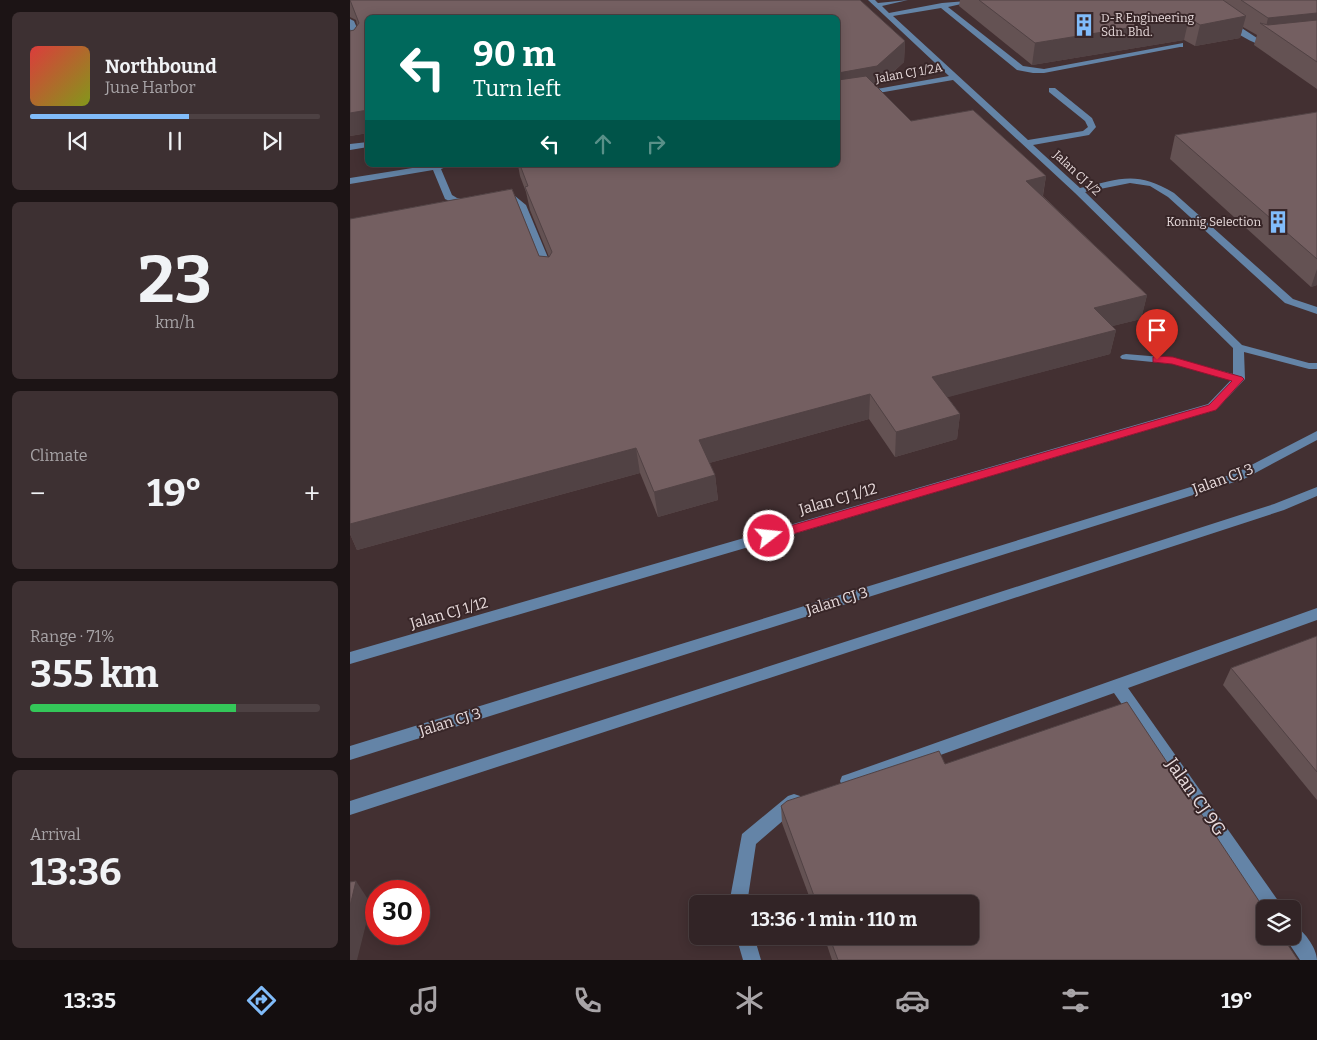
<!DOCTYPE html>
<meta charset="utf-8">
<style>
:root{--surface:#322426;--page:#3d3032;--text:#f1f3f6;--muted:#a8a4a7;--line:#4d4143;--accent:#81bcfa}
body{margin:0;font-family:Bitter,serif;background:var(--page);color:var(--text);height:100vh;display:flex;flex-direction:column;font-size:19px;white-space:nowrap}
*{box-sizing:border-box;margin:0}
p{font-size:16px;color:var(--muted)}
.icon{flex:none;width:28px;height:28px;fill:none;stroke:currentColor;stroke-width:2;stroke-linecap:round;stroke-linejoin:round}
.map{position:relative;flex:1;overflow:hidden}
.panel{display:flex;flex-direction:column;gap:12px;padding:12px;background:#1c1415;width:350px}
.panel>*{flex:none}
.guide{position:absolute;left:15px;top:15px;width:475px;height:152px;border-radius:8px;box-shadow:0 2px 12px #0003,0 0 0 1px var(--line);background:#00695c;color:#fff;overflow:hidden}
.controls{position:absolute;left:906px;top:900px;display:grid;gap:10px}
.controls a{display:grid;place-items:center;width:45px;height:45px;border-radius:8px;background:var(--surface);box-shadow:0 2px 12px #0003,0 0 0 1px var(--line);font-size:25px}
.speed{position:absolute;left:15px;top:880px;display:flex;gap:10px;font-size:25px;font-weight:700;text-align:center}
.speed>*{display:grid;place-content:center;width:65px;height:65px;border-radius:50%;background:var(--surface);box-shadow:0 2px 12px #0003,0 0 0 1px var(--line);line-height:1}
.speed .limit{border:8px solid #d22;background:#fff;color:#111}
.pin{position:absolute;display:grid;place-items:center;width:42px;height:42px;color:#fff;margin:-51px -21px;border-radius:50% 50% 50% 0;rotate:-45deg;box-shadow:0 0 5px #0007}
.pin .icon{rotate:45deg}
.me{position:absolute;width:55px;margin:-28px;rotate:74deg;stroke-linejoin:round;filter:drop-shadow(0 0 4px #0008)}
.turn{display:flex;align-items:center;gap:18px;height:105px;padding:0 25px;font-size:22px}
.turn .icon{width:65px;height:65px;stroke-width:2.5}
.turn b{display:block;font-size:35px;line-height:42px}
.lanes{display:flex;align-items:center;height:48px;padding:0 25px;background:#0003;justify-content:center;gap:25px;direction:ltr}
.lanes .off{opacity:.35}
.big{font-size:38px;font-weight:700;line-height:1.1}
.panel .tile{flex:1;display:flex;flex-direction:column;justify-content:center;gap:8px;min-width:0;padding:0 18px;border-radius:8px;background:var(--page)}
.panel .dial{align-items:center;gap:0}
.dial b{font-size:65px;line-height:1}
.song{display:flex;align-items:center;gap:15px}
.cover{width:60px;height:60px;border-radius:8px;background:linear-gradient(135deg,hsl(0 70% 55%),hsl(70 70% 35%))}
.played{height:5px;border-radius:2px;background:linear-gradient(90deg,var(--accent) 55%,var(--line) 55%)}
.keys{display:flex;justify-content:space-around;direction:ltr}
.heat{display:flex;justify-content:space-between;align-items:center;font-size:28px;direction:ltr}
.charge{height:8px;border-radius:4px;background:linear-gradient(90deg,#34c759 71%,var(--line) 0)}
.trip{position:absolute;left:339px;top:895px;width:290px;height:50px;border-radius:8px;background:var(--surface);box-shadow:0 2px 12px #0003,0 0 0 1px var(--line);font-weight:700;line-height:50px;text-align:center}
.menu{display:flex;height:80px;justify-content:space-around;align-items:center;background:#140e0f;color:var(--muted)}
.menu .icon{width:35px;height:35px}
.menu .current{color:var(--accent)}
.menu b{font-size:22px;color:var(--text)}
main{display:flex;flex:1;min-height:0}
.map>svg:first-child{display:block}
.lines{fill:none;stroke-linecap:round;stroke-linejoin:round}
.minor{fill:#6484a7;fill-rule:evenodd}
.wall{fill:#645253}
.shaded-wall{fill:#514244}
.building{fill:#745f61;stroke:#514244}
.route{fill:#e11d48;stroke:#92132f}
.labels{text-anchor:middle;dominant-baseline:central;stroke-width:4;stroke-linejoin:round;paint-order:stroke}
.far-poi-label{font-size:12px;fill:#e9dcdd;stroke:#382628;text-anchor:start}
.far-street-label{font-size:12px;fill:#e9dcdd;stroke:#382628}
.street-label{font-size:15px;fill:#e9dcdd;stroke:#382628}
.near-street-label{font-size:18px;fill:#e9dcdd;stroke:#382628}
</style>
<main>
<section class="panel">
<div class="tile">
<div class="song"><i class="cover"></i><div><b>Northbound</b><p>June Harbor</p></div></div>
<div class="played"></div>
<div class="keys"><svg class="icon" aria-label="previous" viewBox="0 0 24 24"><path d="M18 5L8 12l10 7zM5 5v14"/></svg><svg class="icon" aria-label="pause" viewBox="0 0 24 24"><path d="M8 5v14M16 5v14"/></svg><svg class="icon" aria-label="next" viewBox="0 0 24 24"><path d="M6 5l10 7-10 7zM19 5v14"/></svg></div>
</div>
<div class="tile dial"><b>23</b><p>km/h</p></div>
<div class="tile"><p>Climate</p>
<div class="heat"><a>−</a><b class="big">19°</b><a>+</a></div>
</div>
<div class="tile"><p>Range · 71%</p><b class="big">355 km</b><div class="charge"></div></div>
<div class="tile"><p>Arrival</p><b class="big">13:36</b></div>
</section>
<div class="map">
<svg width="967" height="960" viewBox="0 0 967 960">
<rect width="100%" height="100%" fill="#433032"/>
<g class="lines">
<g class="minor">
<path d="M518 0H525L528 3 558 0 532 6 539 13 592 3 629 0 598 7 673 66 694 69 833 43V47H830L694 73H683L667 70 591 8 543 16 678 140 733 131 738 127 735 121 699 92V88H705L742 118 746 127 739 135 683 145 730 188C770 179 786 170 824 193L943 299 967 307V314L935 303 818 197 800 186 780 183 735 192 892 345 959 363H967V369H959L894 352 895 379 866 410 0 664V652L858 404 881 380 823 364 772 359 770 357 772 355 776 354 823 358 883 374V348L725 193 603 80 488 100V96L599 76Z"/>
<path d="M0 19 4 21 13 42 10 49 0 51V47L4 46 5 42 0 29Z"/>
<path d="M875 21H881L907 38 926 42C910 52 888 33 875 25Z"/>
<path d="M18 142V147L0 150V144Z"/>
<path d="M81 165H101L91 169 102 195 107 198H121V202L106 204 95 199 83 170 0 184V178Z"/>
<path d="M165 196 176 205 204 272 203 274 199 275 194 272 167 206 163 202H151L146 199 151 196Z"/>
<path d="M967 431V440L894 479 0 760V746L886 473Z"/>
<path d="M967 487V496L934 510 0 815V801L924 504Z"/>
<path d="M967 608V620L778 688 934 909 915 910 764 693 498 788 492 786 490 781 492 776 498 774Z"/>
<path d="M444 794 450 796 452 801 450 806 406 844 397 904H379L392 834 438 796Z"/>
<path d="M942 924C953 929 967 948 967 960H950L934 936H942Z"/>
<path d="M386 936H404L411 960H393Z"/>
</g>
</g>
<g class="wall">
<path d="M0 0H510L555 41 554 62 527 87 561 121 623 110 696 176 693 196 797 295 791 319 762 326 766 330 760 354 597 397 610 414 607 439 545 457 519 419 359 463 365 475 368 500 308 517 290 473 7 550 0 534V219L162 189 189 256 199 257 180 210 176 192 170 176 168 165H488V18H18V133L0 136V31L4 30 7 25 6 20 0 17Z"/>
<path d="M610 0H967V89L904 45 907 35 893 27 890 38 845 46 834 40 682 65 609 6Z"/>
<path d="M967 112V285L961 287 820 159 825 135Z"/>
<path d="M967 636V800L873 685 881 668Z"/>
<path d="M595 764 948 960H482L474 936H620V904H462L432 823 431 806Z"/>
</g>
<g class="shaded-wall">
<path d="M967 13V34L916 27 918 18Z"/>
<path d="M896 16 890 38 845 46 850 25Z"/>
<path d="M839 18 834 40 682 65 685 43Z"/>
<path d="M555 41 554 62 526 87 488 96V73Z"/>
<path d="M18 110V133L0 136V113Z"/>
<path d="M696 176 692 199 676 181Z"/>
<path d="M967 269V285L961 287Z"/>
<path d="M797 295 791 319 739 332 744 308Z"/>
<path d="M766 330 760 354 580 402 582 377Z"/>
<path d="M520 394 519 419 352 465 349 440Z"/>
<path d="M610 414 607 439 545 457 546 432Z"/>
<path d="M286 448 290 473 7 550 0 534V524Z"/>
<path d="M365 475 368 500 308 517 304 492Z"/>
<path d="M6 881 21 904 7 960H0V906Z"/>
</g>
<g class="building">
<path d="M0 0H510L555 41 527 66 488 73V75V18H18V110L0 113V31L4 30 9 23Z"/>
<path d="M629 0H873L896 16 850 25 839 18 685 43Z"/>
<path d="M891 0H967V13L918 18Z"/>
<path d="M967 20V62L910 23 918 25Z"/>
<path d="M516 76 561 121 623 110 696 176 676 181 797 295 744 308 766 330 582 377 610 414 546 432 520 394 349 440 365 475 304 492 286 448 0 524V219L162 189 189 256 199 257 202 252 175 187 178 186 170 165H488V80Z"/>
<path d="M967 112V259L825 135Z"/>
<path d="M967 636V772L881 668Z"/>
<path d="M777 702 915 910V936H932L948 960H488L479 936H620V904H467L431 806 437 801 589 751 595 764Z"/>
<path d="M6 881 0 906V882Z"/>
</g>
<path class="route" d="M807 356 823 357 892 377 894 379 866 410 419 541 413 536 419 532 859 405 882 381 822 364 803 362V357Z"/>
<defs>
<symbol id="building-bare" viewBox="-9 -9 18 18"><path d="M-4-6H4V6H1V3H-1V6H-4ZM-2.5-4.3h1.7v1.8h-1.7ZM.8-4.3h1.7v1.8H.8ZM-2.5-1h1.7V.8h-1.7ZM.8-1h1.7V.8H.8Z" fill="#81bcfa" stroke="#382628" stroke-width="2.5" paint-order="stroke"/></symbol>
</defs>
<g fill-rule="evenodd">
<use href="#building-bare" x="718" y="9" width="32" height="32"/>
<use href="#building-bare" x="912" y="206" width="32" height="32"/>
</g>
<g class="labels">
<g class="far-poi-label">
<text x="751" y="18">D-R Engineering<tspan x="751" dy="14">Sdn. Bhd.</tspan></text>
<text x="911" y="222" text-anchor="end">Konnig Selection</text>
</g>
<g class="far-street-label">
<text transform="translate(559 73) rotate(-10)">Jalan CJ 1/2A</text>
<text transform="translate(727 173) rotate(43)">Jalan CJ 1/2</text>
</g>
<g class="street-label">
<text transform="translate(873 479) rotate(-20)">Jalan CJ 3</text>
<text transform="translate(488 499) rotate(-16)">Jalan CJ 1/12</text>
<text transform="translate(487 601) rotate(-17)">Jalan CJ 3</text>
<text transform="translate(99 613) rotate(-16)">Jalan CJ 1/12</text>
<text transform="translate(100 722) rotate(-17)">Jalan CJ 3</text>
</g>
<g class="near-street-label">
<text transform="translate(846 797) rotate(55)">Jalan CJ 9G</text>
</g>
</g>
</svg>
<div class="controls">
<a><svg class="icon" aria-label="layers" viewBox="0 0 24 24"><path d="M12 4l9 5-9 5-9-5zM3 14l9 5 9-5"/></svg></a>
</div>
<div class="speed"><div class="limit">30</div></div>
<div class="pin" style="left:807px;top:360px;background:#d93025"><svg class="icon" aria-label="arrive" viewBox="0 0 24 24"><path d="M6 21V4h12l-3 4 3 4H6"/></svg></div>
<svg class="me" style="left:419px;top:536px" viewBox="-20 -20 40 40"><circle r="17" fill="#e11d48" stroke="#fff" stroke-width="3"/><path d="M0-11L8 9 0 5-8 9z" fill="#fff"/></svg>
<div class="trip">13:36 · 1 min · 110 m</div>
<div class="guide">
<div class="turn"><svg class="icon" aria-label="left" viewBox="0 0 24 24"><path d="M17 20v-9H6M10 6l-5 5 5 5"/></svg><div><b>90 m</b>Turn left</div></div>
<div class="lanes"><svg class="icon" aria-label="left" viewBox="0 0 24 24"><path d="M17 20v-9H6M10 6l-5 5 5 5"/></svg><svg class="icon off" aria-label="ahead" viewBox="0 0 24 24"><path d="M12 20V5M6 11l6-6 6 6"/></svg><svg class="icon off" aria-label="right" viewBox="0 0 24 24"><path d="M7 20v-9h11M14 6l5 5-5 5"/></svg></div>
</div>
</div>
</main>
<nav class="menu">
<b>13:35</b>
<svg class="icon current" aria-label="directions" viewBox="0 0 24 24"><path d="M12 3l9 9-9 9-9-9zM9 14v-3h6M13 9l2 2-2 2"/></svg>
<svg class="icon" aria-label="music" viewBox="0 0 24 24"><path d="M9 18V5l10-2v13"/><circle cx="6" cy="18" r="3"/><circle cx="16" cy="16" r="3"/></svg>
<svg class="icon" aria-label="phone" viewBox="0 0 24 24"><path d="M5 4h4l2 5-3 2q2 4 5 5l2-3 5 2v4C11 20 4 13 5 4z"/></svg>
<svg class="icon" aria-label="climate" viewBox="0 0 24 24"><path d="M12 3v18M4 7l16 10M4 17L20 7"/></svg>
<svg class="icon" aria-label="car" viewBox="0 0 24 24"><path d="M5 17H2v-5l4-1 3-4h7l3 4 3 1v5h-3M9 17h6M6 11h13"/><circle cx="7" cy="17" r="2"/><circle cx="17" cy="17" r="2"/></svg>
<svg class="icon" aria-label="filters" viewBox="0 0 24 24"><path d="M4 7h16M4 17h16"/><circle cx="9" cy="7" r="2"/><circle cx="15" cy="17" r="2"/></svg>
<b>19°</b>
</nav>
